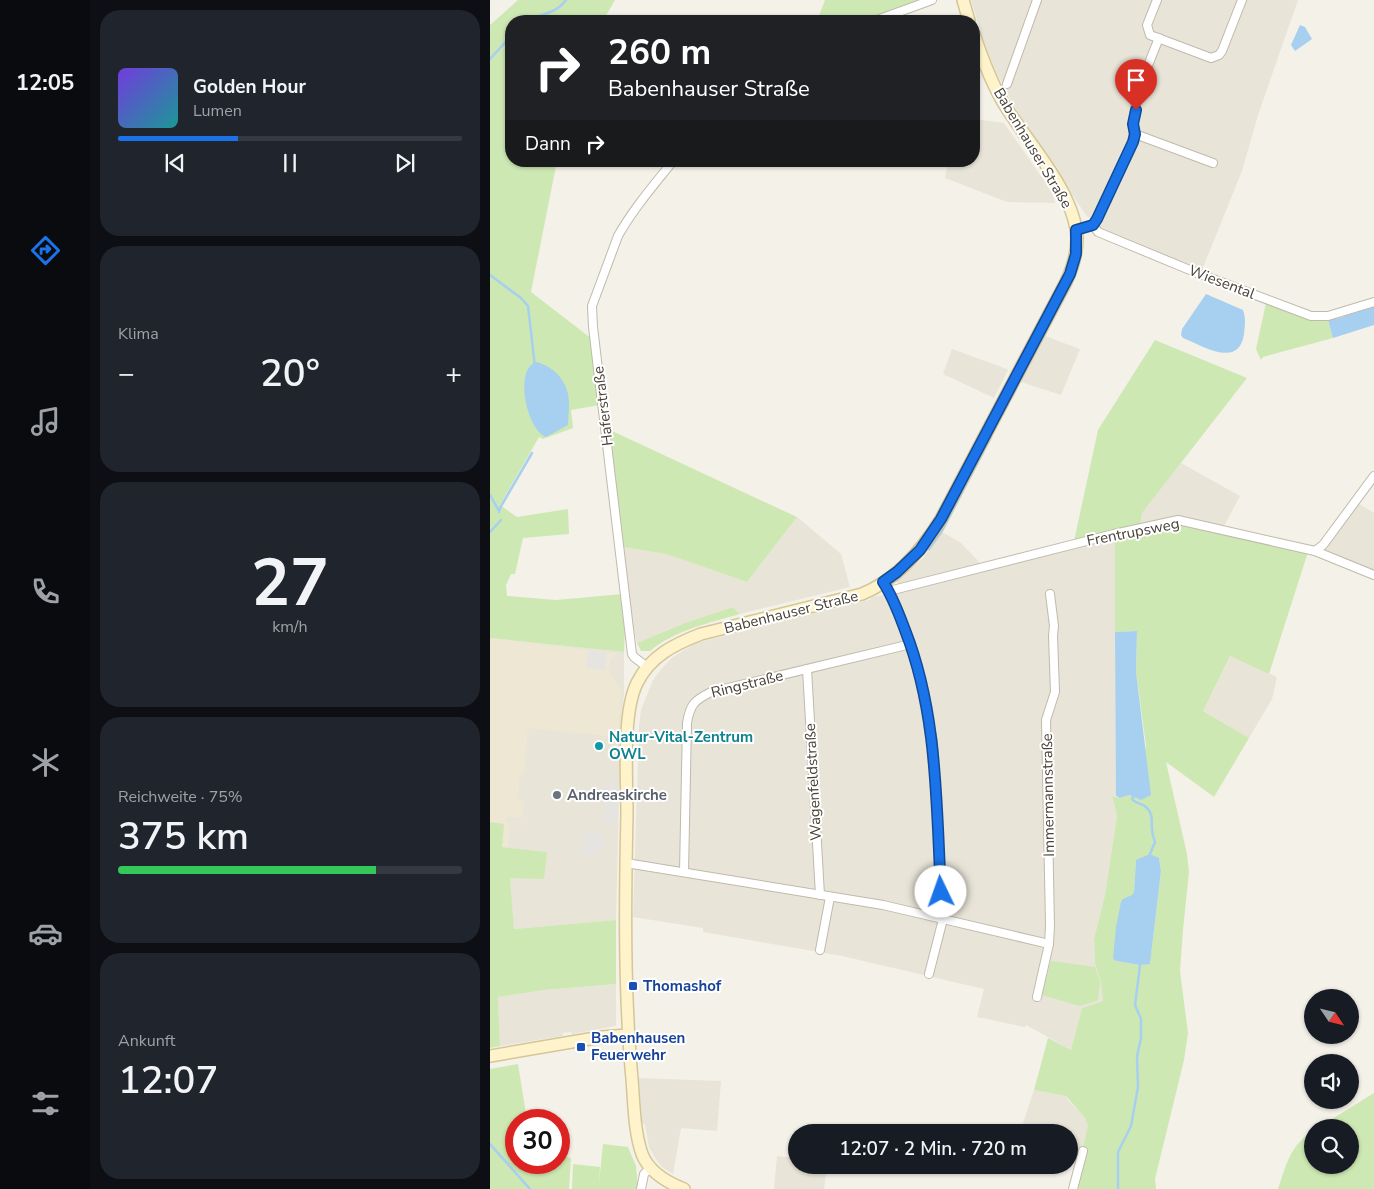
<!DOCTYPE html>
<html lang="de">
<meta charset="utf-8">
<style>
:root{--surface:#171b24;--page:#20242c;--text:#f1f3f6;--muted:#9ea1a6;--line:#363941;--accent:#1a73e8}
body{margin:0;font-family:"Nunito Sans",sans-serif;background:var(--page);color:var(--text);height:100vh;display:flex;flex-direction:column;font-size:19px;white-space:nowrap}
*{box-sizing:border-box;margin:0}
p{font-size:16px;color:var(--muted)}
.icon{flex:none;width:28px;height:28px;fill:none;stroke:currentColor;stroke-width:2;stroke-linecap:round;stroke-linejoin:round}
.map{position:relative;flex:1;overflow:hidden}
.details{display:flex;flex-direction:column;gap:10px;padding:10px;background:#0d0f14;width:400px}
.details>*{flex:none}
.top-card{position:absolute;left:15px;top:15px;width:475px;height:152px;border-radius:20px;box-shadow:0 1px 4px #0004;background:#202124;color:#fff;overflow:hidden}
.needle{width:32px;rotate:125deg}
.fabs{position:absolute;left:814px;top:989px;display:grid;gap:10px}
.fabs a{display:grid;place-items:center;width:55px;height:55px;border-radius:50%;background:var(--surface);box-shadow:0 1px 4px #0004;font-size:25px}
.speed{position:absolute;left:15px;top:1109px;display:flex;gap:10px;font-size:25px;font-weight:700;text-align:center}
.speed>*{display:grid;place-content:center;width:65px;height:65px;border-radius:50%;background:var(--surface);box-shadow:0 1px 4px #0004;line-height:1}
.speed .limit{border:8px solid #d22;background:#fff;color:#111}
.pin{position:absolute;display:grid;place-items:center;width:42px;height:42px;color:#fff;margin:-51px -21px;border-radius:50% 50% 50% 0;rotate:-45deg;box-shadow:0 0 5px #0007}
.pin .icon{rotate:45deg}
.me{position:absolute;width:55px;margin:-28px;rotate:357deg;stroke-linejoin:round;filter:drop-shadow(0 0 4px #0008)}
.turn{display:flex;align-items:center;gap:18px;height:105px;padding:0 20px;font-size:22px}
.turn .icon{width:65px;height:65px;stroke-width:2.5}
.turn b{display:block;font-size:35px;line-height:42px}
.then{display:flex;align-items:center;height:48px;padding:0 20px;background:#0003;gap:10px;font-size:19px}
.big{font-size:38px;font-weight:600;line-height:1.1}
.details .tile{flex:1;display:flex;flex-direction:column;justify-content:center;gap:8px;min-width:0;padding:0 18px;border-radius:20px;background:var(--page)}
.details .dial{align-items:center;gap:0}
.dial b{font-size:65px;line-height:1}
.song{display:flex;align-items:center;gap:15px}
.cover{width:60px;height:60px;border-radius:8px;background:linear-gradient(135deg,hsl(260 70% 55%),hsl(180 70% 35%))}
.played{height:5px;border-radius:2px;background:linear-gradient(90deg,var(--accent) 35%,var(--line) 35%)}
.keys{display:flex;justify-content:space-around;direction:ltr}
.heat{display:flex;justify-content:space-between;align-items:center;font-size:28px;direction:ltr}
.charge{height:8px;border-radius:4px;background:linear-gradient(90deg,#34c759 75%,var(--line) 0)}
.trip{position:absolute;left:298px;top:1124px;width:290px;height:50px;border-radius:25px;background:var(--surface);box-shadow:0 1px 4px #0004;font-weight:600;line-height:50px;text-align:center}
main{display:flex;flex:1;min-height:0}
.dock{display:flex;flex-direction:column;width:90px;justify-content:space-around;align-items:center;background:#090b0e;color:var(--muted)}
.dock .icon{width:35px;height:35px}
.dock .on{color:var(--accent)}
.dock b{font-size:22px;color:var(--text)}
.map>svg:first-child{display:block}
.residential{fill:#e8e4d7}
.education{fill:#ede7d3}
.green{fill:#cee8b3;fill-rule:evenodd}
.parking{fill:#e6e4e1}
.water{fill:#a7cff0}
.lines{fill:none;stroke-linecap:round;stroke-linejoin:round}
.stream{stroke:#a7cff0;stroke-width:2.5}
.minor-casing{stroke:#c0baac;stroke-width:10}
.secondary-casing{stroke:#d4c699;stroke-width:14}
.minor{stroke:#fff;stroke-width:8}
.secondary{stroke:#fef3ca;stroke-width:11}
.route-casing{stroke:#114b97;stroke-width:12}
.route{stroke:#1a73e8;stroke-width:9}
.culture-dot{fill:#0f9aa8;stroke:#fff;stroke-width:2}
.worship-dot{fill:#6b7280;stroke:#fff;stroke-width:2}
.transit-dot{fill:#1a4fb4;stroke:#fff;stroke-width:2}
.labels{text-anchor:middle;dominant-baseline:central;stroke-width:4;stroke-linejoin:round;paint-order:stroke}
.street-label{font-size:15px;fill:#484237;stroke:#fff}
.culture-label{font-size:15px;font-weight:bold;fill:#0d838f;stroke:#fff;text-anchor:start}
.worship-label{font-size:15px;font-weight:bold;fill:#5b616d;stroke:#fff;text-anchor:start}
.transit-label{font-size:15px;font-weight:bold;fill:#164399;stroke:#fff;text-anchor:start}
</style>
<main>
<nav class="dock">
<b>12:05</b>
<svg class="icon on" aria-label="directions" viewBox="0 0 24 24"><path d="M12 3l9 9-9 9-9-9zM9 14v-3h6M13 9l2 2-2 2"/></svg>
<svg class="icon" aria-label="music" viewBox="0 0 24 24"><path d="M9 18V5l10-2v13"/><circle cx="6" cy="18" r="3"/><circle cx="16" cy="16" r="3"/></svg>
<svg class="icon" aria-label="phone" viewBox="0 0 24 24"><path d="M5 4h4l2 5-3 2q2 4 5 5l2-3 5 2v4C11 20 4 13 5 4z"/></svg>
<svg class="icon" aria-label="climate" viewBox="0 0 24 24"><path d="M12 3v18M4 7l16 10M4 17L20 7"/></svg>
<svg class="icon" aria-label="car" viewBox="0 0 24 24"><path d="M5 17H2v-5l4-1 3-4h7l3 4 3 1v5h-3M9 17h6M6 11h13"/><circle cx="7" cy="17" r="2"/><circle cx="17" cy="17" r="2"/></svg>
<svg class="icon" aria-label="filters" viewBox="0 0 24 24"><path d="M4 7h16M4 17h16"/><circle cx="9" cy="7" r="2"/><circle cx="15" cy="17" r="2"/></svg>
</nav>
<section class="details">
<div class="tile">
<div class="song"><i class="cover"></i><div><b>Golden Hour</b><p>Lumen</p></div></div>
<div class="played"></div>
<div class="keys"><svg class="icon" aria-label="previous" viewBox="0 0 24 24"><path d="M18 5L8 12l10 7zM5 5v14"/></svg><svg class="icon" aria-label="pause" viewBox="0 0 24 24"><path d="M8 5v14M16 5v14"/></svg><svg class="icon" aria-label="next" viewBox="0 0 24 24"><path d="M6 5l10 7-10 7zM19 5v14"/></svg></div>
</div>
<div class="tile"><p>Klima</p>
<div class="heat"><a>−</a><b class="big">20°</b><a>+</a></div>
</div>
<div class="tile dial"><b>27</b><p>km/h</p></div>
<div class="tile"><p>Reichweite · 75%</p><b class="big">375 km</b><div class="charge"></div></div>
<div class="tile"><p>Ankunft</p><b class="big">12:07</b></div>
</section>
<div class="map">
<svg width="884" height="1189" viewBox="0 0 884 1189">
<rect width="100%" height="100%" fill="#f4f1e9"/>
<g class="residential">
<path d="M481 0H808L768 115 752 171 712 270 613 231 596 215 534 124 506 72 494 43Z"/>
<path d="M484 119 514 123 553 179 563 195 565 203 517 202 455 178 458 161H484Z"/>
<path d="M555 336 590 349 571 395 531 382Z"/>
<path d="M462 349 517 369 518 370 504 398 453 374Z"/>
<path d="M691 463 750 496 734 526 687 518 650 525 652 513Z"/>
<path d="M866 502 884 513V572L833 550Z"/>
<path d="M307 517 351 554 360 587 250 614 243 607 195 623 147 643 143 626 133 547 176 554 257 582Z"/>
<path d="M452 532 471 543 491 564 408 584 407 581 433 558Z"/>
<path d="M625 537 626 796 622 797 627 815 615 895 604 939 605 963 611 983 613 1001 592 1008 581 1050 536 1025 535 1027 487 1017 494 989 352 956 213 932V928L143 917 149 726 151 710 163 680 173 667 183 657 206 643 379 600 383 597 410 592Z"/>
<path d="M0 638 134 652V693L129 738 130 762 126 920 24 929 19 877 57 852 0 846Z"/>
<path d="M740 656 787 677 782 699 759 738 713 711Z"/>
<path d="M126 984V1026L82 1034 81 1032 73 1033V1036L10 1046 8 997 55 990Z"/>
<path d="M149 1078 231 1081 227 1131 191 1128 183 1174 172 1167 165 1158 159 1147 155 1124 152 1123Z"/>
<path d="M544 1090 576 1096 578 1100 595 1118 598 1126 597 1133 593 1147 588 1154 579 1151V1132H530Z"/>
<path d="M287 1156 306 1158V1165H337L334 1189H284Z"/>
</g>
<path class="education" d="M0 638 127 653 120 660 118 670 132 690 128 737 38 728 34 775H30L28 800 34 801 32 818 17 817 16 823H20L18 847 0 846Z"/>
<g class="green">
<path d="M28 0H125L113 21H21V161H67L41 292 102 339 110 405 81 410 83 428 53 439 49 437 10 505 27 517 78 509 79 534 33 538 25 574H21L16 585 17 596 66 600 133 594 135 627 134 652 0 638V25Z"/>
<path d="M335 0H433L377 21H327Z"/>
<path d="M776 303C797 311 815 321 838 320L843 338 773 357 771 360 766 349Z"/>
<path d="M665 340 757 378 652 513 650 525 584 541 608 430Z"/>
<path d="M120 430 307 517 257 582 176 554 133 547Z"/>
<path d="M687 522 818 552 779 674 740 656 713 711 759 738 724 797 676 762 697 854 699 872 693 930 690 971 698 1033 694 1060 665 1179 666 1189H585L595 1155 593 1147 598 1126 595 1118 576 1096 544 1090 558 1038 581 1050 592 1008 613 1001 611 983 605 963 604 939 615 895 627 815 622 796 630 798 639 795 648 799 656 746 646 672 647 631 625 632V537ZM669 858 671 871 660 963 650 965 626 961 623 959 644 892 646 860Z"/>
<path d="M243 607 250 614C219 623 185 630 160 651H151L147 643 195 623Z"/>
<path d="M0 822 14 824 12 847 57 852 54 879 20 878 24 929 126 920V984L55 990 8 997 10 1046 0 1048Z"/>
<path d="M561 961 605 967 610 982 608 1000 590 1006 552 995Z"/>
<path d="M28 1064 37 1120H26V1162H69V1154L81 1158 79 1189H0V1069Z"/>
<path d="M884 1093V1189H788C797 1163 799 1148 822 1131V1165H860V1128L829 1127Z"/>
<path d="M113 1144 138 1147 146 1166 148 1189H82L83 1164 110 1167 109 1183Z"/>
</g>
<g class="parking">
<path d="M98 650 117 653 115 670 96 668Z"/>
<path d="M115 782H128L127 822H114Z"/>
<path d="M94 833 115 834 114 849H108V856L92 855Z"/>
</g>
<g class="water">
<path d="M810 25 815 27 822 39 805 51 801 45Z"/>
<path d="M716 294 753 310C756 319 755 325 754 334 749 369 713 346 693 338L691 335 692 329Z"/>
<path d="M884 306V325L843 338 838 320 849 318Z"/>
<path d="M46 362C66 367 80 384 79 405 79 412 78 418 78 425L56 437C38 430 27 381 40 366 42 364 44 363 46 362Z"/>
<path d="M647 631 646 672 661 795 651 800 639 795 630 798 626 796 625 632Z"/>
<path d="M660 854 669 858 671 871 660 964 650 965 626 961 623 959 626 927 631 902 633 899 642 895 644 892 646 860Z"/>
</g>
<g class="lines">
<g class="stream">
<path d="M38 21C53 12 65 15 76 0"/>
<path d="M0 59 21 36"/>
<path d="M0 275 31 298 38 306 45 367"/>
<path d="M0 495 9 511"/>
<path d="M9 512 10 508 42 453"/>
<path d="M0 532 11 520"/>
<path d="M439 549 452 531 501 437"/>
<path d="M644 796 642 799C646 804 652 803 656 807 664 814 661 821 662 830 662 834 664 838 665 842L660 854"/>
<path d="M0 1144 40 1189"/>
<path d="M628 1189V1152L641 1126 648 1087 647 1056 651 1038V1019L645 1005 650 965"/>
</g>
<defs>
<g id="minor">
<path d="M667 0 657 25 660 35 721 58 729 55 732 51 752 0"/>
<path d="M384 21 442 0"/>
<path d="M517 84 547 0"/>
<path d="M645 134 723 163"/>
<path d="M603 225 608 232 707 273 821 316H838L884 302"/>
<path d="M586 230 603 225 607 219 643 142C645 134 642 129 643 122 646 93 658 65 669 38"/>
<path d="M825 551 833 545 884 476"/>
<path d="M397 588 409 615 430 675 443 742 453 919 439 974"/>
<path d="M399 591 624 534 688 520 825 551 884 575"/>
<path d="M157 667 144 657 142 654 103 327 102 306 128 236C143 209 164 185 183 161"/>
<path d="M317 669 330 895"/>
<path d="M136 863 393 905 559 944"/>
<path d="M194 872 197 723C200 704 205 700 221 692L421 644"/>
<path d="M330 950 340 897"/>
<path d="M547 997 559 944 560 926 556 720 565 692 563 636 564 626 560 594"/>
<path d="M151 1189 154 1174 160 1168"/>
<path d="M583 1189 593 1151"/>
</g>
<g id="secondary">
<path d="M473 0 479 21"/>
<path d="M0 1056 111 1037 138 1035"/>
<path d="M194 1189C176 1182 159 1172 152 1154 144 1131 144 1103 142 1079 134 991 135 902 137 814 137 779 132 713 147 683 160 656 185 644 211 634L372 594C406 580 432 550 451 519L576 282C583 267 587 254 587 238 585 192 537 142 514 104 501 82 492 58 484 34"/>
</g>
</defs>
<use href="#minor" class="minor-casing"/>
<use href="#secondary" class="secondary-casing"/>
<use href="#minor" class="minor"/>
<use href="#secondary" class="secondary"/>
</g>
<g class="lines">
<defs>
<path id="route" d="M451 892C446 804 448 714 415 630 409 614 403 597 393 582L407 572 430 550 451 519 580 274 586 254V230L603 225 607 219 643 142 645 134 643 124 646 110"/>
</defs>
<use href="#route" class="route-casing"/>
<use href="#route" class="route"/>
</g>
<circle class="culture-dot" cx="109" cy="746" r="5"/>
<circle class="worship-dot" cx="67" cy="795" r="5"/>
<g class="transit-dot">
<rect x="138" y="981" width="10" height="10" rx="2.5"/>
<rect x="86" y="1042" width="10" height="10" rx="2.5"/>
</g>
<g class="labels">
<g class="street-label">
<text transform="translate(543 148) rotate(59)">Babenhauser Straße</text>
<text transform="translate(732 282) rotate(21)">Wiesental</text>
<text transform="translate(113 406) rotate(-97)">Haferstraße</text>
<text transform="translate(643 532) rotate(-11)">Frentrupsweg</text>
<text transform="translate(301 612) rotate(-14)">Babenhauser Straße</text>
<text transform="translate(257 684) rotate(-14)">Ringstraße</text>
<text transform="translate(323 782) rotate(-93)">Wagenfeldstraße</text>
<text transform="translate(558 795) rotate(-91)">Immermannstraße</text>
</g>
<g class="culture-label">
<text x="119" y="737">Natur-Vital-Zentrum<tspan x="119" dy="17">OWL</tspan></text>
</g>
<g class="worship-label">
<text x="77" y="795">Andreaskirche</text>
</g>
<g class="transit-label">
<text x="153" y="986">Thomashof</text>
<text x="101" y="1038">Babenhausen<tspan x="101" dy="17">Feuerwehr</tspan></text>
</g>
</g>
</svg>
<div class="fabs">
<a><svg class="needle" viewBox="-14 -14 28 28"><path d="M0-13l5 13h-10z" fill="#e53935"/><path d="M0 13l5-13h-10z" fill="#9ea1a6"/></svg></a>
<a><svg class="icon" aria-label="sound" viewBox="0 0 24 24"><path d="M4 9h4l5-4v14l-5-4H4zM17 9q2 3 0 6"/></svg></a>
<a><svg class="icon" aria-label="search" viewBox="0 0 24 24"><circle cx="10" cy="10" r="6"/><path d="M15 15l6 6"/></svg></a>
</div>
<div class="speed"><div class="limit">30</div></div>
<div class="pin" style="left:646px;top:110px;background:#d93025"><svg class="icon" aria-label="arrive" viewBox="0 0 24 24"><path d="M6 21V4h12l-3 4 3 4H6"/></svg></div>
<svg class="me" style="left:451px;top:892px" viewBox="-20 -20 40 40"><circle r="19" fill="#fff"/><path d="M0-13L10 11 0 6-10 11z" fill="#1a73e8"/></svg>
<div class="trip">12:07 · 2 Min. · 720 m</div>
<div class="top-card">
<div class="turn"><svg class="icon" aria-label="right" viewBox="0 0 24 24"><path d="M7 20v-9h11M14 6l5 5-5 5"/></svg><div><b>260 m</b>Babenhauser Straße</div></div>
<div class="then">Dann<svg class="icon" aria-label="right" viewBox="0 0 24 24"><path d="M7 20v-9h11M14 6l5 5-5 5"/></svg></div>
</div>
</div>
</main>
